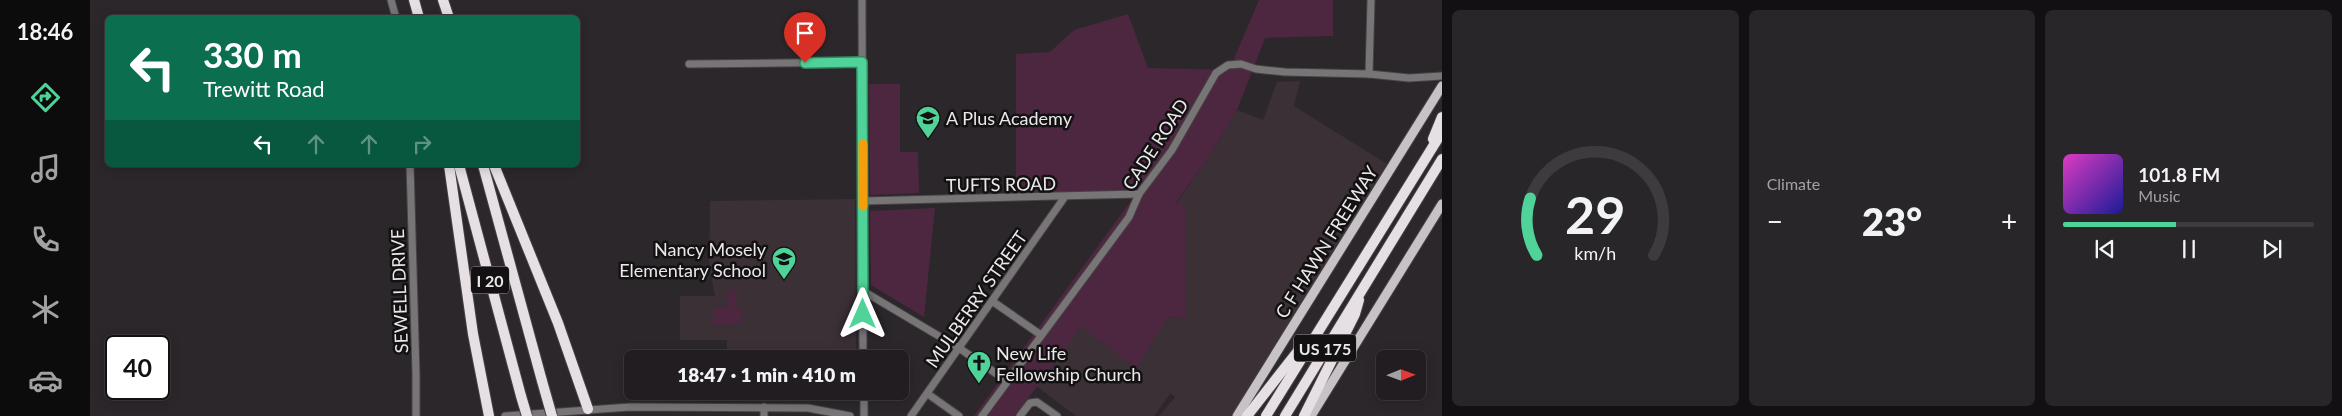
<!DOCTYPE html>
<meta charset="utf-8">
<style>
:root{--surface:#211d20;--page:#292629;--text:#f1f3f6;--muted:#a2a2a5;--line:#3e3b3e;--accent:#4fd399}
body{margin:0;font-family:Lato,sans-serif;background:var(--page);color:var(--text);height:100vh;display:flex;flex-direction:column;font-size:19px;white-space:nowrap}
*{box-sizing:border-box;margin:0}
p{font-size:16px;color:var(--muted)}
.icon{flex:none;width:28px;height:28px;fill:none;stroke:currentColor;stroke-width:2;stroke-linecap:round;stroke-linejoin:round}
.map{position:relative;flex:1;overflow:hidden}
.sheet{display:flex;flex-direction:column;gap:10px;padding:10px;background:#121012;width:900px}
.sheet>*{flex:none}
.hud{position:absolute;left:15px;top:15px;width:475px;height:152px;border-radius:8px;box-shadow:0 2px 12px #0003,0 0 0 1px var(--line);background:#0b6e4f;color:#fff;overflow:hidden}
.needle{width:32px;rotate:89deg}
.buttons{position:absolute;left:1286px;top:350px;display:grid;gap:10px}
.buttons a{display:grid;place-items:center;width:50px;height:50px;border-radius:8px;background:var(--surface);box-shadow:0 2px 12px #0003,0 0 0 1px var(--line);font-size:25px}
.speed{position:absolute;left:15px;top:335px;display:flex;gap:10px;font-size:25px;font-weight:700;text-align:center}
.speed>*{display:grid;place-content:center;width:65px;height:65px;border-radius:50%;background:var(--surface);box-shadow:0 2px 12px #0003,0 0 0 1px var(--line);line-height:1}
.speed .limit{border:2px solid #111;border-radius:8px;background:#fff;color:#111}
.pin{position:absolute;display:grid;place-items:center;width:42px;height:42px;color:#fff;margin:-51px -21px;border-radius:50% 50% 50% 0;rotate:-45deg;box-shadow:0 0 5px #0007}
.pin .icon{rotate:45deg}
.me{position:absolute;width:55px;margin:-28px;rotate:0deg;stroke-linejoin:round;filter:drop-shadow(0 0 4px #0008)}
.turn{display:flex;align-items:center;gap:18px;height:105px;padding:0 15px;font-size:22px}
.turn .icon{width:65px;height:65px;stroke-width:2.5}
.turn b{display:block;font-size:35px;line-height:42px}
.lanes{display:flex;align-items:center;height:48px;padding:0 15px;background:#0003;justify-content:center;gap:25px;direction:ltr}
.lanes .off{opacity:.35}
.big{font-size:38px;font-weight:800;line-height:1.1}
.sheet .card{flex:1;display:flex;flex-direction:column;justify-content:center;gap:8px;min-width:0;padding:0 18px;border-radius:8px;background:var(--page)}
.sheet .dial{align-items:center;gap:0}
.dial svg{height:130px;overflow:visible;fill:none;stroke:var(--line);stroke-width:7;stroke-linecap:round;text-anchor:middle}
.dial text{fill:var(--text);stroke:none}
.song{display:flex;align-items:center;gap:15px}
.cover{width:60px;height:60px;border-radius:8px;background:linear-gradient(135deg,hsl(310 70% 55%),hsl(240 70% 35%))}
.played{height:5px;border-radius:2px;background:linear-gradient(90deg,var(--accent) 45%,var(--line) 45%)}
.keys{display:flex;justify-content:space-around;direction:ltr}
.heat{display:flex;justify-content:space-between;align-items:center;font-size:28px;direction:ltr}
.sheet .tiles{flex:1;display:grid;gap:10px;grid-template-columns:repeat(3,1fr)}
.trip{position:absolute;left:534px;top:350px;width:285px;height:50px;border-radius:8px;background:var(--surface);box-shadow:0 2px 12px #0003,0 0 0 1px var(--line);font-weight:800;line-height:50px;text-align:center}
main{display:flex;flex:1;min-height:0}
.dock{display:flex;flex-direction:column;width:90px;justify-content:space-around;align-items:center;background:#0d0c0d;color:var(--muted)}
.dock .icon{width:35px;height:35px}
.dock .on{color:var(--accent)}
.dock b{font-size:22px;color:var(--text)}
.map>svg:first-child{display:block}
.built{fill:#3a3036}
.green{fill:#4d2740}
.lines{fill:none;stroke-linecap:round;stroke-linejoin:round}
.minor-casing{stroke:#474245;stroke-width:9}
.major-casing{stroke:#474245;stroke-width:11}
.highway-casing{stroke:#474245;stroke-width:12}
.minor{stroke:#777576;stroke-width:7}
.major{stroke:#c7c2c5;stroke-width:9}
.highway{stroke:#e6e0e4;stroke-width:10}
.highway-bridge-casing{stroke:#474245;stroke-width:12;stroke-linecap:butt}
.highway-bridge{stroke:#e6e0e4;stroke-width:10}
.route-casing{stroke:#338963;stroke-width:12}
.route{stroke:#4fd399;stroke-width:9}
.slow{stroke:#f59e0b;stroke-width:9}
.labels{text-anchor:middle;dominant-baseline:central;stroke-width:5;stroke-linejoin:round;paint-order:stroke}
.shield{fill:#131112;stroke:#aaa8a9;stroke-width:1}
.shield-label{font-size:16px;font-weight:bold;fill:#ebe8ea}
.poi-label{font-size:18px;fill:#ebe8ea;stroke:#131112;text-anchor:start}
.street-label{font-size:18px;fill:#ebe8ea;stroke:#131112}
</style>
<main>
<nav class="dock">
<b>18:46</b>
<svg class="icon on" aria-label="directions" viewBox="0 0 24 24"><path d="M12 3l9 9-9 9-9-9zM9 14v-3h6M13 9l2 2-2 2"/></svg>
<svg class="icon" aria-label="music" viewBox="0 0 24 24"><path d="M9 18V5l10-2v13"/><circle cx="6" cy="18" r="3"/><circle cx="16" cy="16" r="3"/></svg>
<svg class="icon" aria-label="phone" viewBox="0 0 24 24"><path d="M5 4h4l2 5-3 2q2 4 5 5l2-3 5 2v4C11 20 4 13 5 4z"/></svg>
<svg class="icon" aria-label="climate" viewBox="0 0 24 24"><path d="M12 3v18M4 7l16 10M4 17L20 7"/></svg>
<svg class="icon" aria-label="car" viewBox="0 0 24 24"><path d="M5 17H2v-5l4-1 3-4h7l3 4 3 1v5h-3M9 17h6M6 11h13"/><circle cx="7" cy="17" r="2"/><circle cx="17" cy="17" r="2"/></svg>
</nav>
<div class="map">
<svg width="1352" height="416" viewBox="0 0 1352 416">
<rect width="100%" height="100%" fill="#2c272a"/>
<g class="built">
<path d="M1210 81 1204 106 1297 164 1141 416H1069L1085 397 1079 392 1080 394 1064 416H986L946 386 991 326 1079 316 1094 319 1095 205H1085L1117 160 1147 110 1173 120 1187 82Z"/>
<path d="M765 199 766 359H637V340H590V296H625L619 263 620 201Z"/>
<path d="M639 391H766V399L639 400Z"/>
</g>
<g class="green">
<path d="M1169 0H1243V36L1175 38 1147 110 1117 160 1085 204H1095V319L1079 316 1046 368 991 327 925 416H884L1056 180 1032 193H926V54L960 52 984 30 1038 14 1058 68 1139 70Z"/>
<path d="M779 84H810V152H828L829 193 780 195Z"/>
<path d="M845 208 834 317 781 285 780 211Z"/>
<path d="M640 289 646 290 647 304 643 307H651V324L623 325V308L638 307 636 297 639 296Z"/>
</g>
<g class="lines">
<defs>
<g id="minor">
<path d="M301 0 306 18"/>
<path d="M772 0 773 359"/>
<path d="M599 64 772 62"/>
<path d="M1279 74 1281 0"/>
<path d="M320 165 326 374V416"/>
<path d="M773 201 1049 194"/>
<path d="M773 291 869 348 917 381"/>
<path d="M902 301 951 335"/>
<path d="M774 391V416"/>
<path d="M838 394 869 416"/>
<path d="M674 407V416"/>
<path d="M415 416 540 407 718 408 760 416"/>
<path d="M821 416 974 198"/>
<path d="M892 416 1039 217 1049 194 1082 150 1126 73 1138 65 1151 64 1166 69 1195 72 1279 74 1319 78 1352 76"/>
<path d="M930 416 940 403 947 402 967 416"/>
</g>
<g id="major">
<path d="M1147 416 1352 86"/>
<path d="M1221 416 1352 204"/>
</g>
<g id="highway">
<path d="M324 0 329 18"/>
<path d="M353 0 359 18"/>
<path d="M1343 139 1352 117"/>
<path d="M359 165 383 334 399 416"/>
<path d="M369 165 431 396"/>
<path d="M393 165 452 381"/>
<path d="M404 165 468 323 498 409"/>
<path d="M1157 416 1215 342"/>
<path d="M1176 416 1352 132"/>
<path d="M1195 416 1352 159"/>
<path d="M1214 416 1265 314 1269 300"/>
</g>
</defs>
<use href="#minor" class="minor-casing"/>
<use href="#major" class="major-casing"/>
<use href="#highway" class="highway-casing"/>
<use href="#minor" class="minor"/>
<use href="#major" class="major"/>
<use href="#highway" class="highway"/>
<defs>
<g id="highway-bridge">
<path d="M452 381 462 416"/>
<path d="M431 396 437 416"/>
</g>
</defs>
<use href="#highway-bridge" class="highway-bridge-casing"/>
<use href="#highway-bridge" class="highway-bridge"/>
</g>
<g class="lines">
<defs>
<path id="route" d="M715 63 772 62 773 314"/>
</defs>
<use href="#route" class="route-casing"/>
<use href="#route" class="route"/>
<path class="slow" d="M773 144V206"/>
</g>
<defs>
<symbol id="school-pin" viewBox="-11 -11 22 30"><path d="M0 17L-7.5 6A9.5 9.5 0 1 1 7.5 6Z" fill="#4fd399" stroke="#131112"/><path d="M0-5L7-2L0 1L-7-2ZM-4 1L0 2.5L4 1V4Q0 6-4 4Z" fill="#111"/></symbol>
<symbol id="church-pin" viewBox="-11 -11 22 30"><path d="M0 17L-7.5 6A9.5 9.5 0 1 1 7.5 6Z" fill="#4fd399" stroke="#131112"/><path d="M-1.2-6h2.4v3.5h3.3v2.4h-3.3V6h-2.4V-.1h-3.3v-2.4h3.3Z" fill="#111"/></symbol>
</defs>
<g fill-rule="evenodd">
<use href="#school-pin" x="824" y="104" width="28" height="38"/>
<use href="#school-pin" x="680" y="245" width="28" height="38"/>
<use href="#church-pin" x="875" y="349" width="28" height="38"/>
</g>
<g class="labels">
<g class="shield">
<rect x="381" y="266.5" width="38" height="27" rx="4"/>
<rect x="1204" y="334.5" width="62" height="27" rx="4"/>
</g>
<g class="shield-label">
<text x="400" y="280">I 20</text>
<text x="1235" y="348">US 175</text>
</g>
<g class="poi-label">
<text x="856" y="118">A Plus Academy</text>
<text x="676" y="249" text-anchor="end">Nancy Mosely<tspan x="676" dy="21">Elementary School</tspan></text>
<text x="906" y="353">New Life<tspan x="906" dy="21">Fellowship Church</tspan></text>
</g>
<g class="street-label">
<text transform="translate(1065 144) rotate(-57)">CADE ROAD</text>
<text transform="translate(911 184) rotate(-1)">TUFTS ROAD</text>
<text transform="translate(1236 242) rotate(-58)">C F HAWN FREEWAY</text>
<text transform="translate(309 291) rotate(-92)">SEWELL DRIVE</text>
<text transform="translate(886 299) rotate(-55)">MULBERRY STREET</text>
</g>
</g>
</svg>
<div class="buttons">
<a><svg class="needle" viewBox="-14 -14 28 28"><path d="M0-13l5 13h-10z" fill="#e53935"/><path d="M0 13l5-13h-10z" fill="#a2a2a5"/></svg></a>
</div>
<div class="speed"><div class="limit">40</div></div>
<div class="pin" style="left:715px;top:63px;background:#d93025"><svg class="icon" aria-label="arrive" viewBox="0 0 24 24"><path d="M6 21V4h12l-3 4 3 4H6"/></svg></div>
<svg class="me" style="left:773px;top:314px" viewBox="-20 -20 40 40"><path d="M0-17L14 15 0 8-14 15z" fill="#4fd399" stroke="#fff" stroke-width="4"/></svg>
<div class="trip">18:47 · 1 min · 410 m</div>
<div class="hud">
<div class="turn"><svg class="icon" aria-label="left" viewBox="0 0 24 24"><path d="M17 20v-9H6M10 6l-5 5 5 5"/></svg><div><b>330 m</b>Trewitt Road</div></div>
<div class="lanes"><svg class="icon" aria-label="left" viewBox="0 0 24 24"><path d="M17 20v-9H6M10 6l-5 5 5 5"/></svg><svg class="icon off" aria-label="ahead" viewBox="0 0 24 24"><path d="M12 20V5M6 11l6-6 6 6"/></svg><svg class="icon off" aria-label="ahead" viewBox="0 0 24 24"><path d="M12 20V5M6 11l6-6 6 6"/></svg><svg class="icon off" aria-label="right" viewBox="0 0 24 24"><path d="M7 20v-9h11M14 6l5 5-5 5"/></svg></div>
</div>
</div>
<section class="sheet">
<div class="tiles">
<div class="card dial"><svg viewBox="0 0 100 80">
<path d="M14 69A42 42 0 1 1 86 69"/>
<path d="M14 69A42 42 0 0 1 10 34" stroke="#4fd399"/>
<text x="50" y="56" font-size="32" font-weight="700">29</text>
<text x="50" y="72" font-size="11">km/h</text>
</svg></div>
<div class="card"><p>Climate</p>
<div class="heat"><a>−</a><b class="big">23°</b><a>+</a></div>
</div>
<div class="card">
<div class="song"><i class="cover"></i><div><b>101.8 FM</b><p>Music</p></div></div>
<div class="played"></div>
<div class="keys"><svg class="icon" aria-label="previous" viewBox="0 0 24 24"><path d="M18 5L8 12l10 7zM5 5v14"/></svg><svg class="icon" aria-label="pause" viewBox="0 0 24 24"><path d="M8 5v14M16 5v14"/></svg><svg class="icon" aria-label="next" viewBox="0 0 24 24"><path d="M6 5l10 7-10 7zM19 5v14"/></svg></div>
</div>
</div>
</section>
</main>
